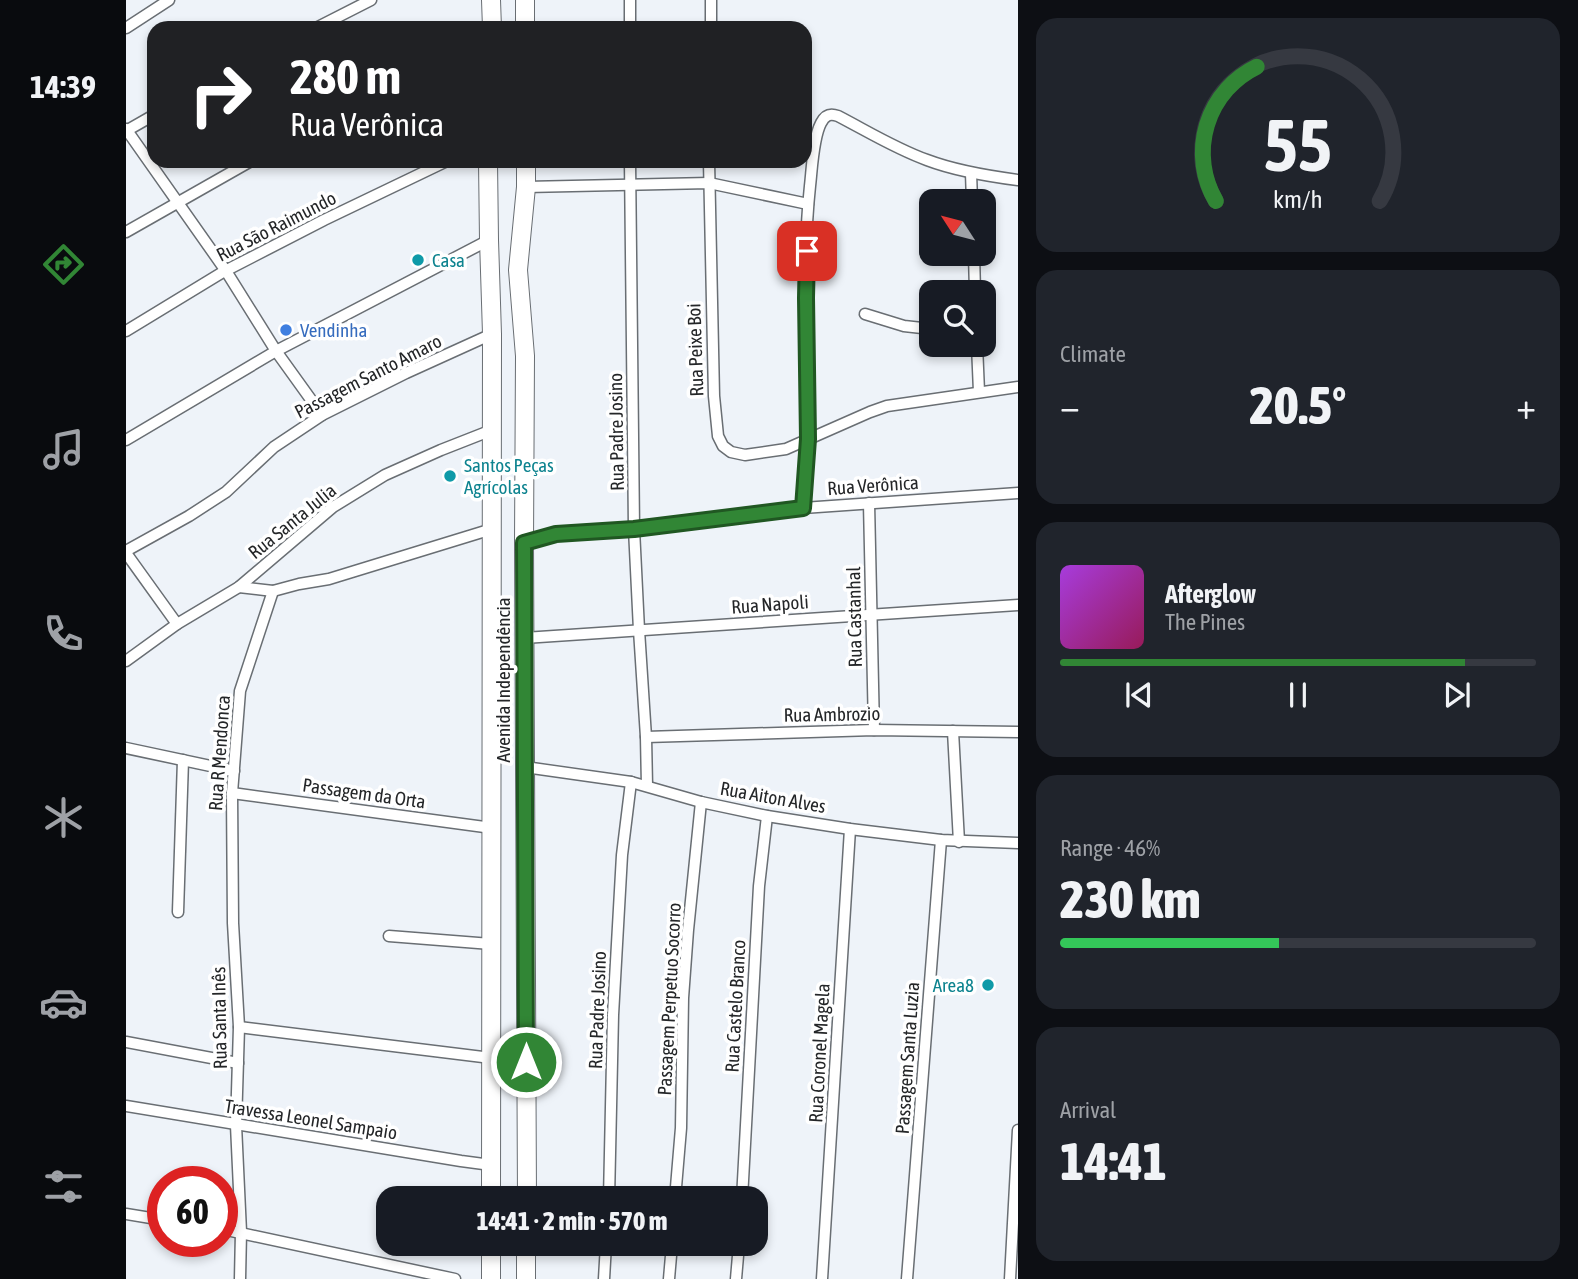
<!DOCTYPE html>
<meta charset="utf-8">
<style>
:root{--surface:#171b24;--page:#20242c;--text:#f1f3f6;--muted:#9ea1a6;--line:#363941;--accent:#318635}
body{margin:0;font-family:"Asap Condensed",sans-serif;background:var(--page);color:var(--text);height:100vh;display:flex;flex-direction:column;font-size:26px;white-space:nowrap}
*{box-sizing:border-box;margin:0}
p{font-size:23px;color:var(--muted)}
.icon{flex:none;width:38px;height:38px;fill:none;stroke:currentColor;stroke-width:2;stroke-linecap:round;stroke-linejoin:round}
.map{position:relative;flex:1;overflow:hidden}
.side{display:flex;flex-direction:column;gap:18px;padding:18px;background:#0d0f14;width:560px}
.side>*{flex:none}
.hud{position:absolute;left:21px;top:21px;width:665px;height:147px;border-radius:21px;box-shadow:0 4px 10px #0003;background:#202124;color:#fff;overflow:hidden}
.needle{width:46px;rotate:306deg}
.fabs{position:absolute;left:793px;top:189px;display:grid;gap:14px}
.fabs a{display:grid;place-items:center;width:77px;height:77px;border-radius:14px;background:var(--surface);box-shadow:0 4px 10px #0003;font-size:35px}
.speed{position:absolute;left:21px;top:1166px;display:flex;gap:14px;font-size:35px;font-weight:700;text-align:center}
.speed>*{display:grid;place-content:center;width:91px;height:91px;border-radius:50%;background:var(--surface);box-shadow:0 4px 10px #0003;line-height:1}
.speed .limit{border:10px solid #d22;background:#fff;color:#111}
.pin{position:absolute;display:grid;place-items:center;width:60px;height:60px;color:#fff;margin:-30px;border-radius:14px;box-shadow:0 4px 10px #0006}
.me{position:absolute;width:77px;margin:-38px;rotate:0deg;stroke-linejoin:round;filter:drop-shadow(0 0 5px #0008)}
.turn{display:flex;align-items:center;gap:24px;height:147px;padding:0 28px;font-size:32px}
.turn .icon{width:91px;height:91px;stroke-width:2.5}
.turn b{display:block;font-size:49px;line-height:60px}
.big{font-size:52px;font-weight:800;line-height:1.1}
.side .tile{flex:1;display:flex;flex-direction:column;justify-content:center;gap:10px;min-width:0;padding:0 24px;border-radius:21px;background:var(--page)}
.side .dial{align-items:center;gap:0}
.dial svg{height:182px;overflow:visible;fill:none;stroke:var(--line);stroke-width:7;stroke-linecap:round;text-anchor:middle}
.dial text{fill:var(--text);stroke:none}
.song{display:flex;align-items:center;gap:21px}
.cover{width:84px;height:84px;border-radius:10px;background:linear-gradient(135deg,hsl(280 70% 55%),hsl(330 70% 35%))}
.played{height:7px;border-radius:4px;background:linear-gradient(90deg,var(--accent) 85%,var(--line) 85%)}
.keys{display:flex;justify-content:space-around;direction:ltr}
.heat{display:flex;justify-content:space-between;align-items:center;font-size:38px;direction:ltr}
.charge{height:10px;border-radius:5px;background:linear-gradient(90deg,#34c759 46%,var(--line) 0)}
.trip{position:absolute;left:250px;top:1186px;width:392px;height:70px;border-radius:21px;background:var(--surface);box-shadow:0 4px 10px #0003;font-weight:800;line-height:70px;text-align:center}
main{display:flex;flex:1;min-height:0}
.menu{display:flex;flex-direction:column;width:126px;justify-content:space-around;align-items:center;background:#090b0e;color:var(--muted)}
.menu .icon{width:49px;height:49px}
.menu .on{color:var(--accent)}
.menu b{font-size:32px;color:var(--text)}
.map>svg:first-child{display:block}
.lines{fill:none;stroke-linecap:round;stroke-linejoin:round}
.street-casing{stroke:#696e73;stroke-width:13}
.primary-casing{stroke:#696e73;stroke-width:20}
.street{stroke:#fff;stroke-width:10}
.primary{stroke:#fff;stroke-width:18}
.route-casing{stroke:#205722;stroke-width:18}
.route{stroke:#318635;stroke-width:12}
.culture-dot{fill:#0f9aa8;stroke:#fff;stroke-width:2.5}
.shop-dot{fill:#3f7fe0;stroke:#fff;stroke-width:2.5}
.labels{text-anchor:middle;dominant-baseline:central;stroke-width:7;stroke-linejoin:round;paint-order:stroke}
.street-label{font-size:19px;fill:#242628;stroke:#fff}
.culture-label{font-size:19px;fill:#0d838f;stroke:#fff;text-anchor:start}
.shop-label{font-size:19px;fill:#366cbe;stroke:#fff;text-anchor:start}
</style>
<main>
<nav class="menu">
<b>14:39</b>
<svg class="icon on" aria-label="directions" viewBox="0 0 24 24"><path d="M12 3l9 9-9 9-9-9zM9 14v-3h6M13 9l2 2-2 2"/></svg>
<svg class="icon" aria-label="music" viewBox="0 0 24 24"><path d="M9 18V5l10-2v13"/><circle cx="6" cy="18" r="3"/><circle cx="16" cy="16" r="3"/></svg>
<svg class="icon" aria-label="phone" viewBox="0 0 24 24"><path d="M5 4h4l2 5-3 2q2 4 5 5l2-3 5 2v4C11 20 4 13 5 4z"/></svg>
<svg class="icon" aria-label="climate" viewBox="0 0 24 24"><path d="M12 3v18M4 7l16 10M4 17L20 7"/></svg>
<svg class="icon" aria-label="car" viewBox="0 0 24 24"><path d="M5 17H2v-5l4-1 3-4h7l3 4 3 1v5h-3M9 17h6M6 11h13"/><circle cx="7" cy="17" r="2"/><circle cx="17" cy="17" r="2"/></svg>
<svg class="icon" aria-label="filters" viewBox="0 0 24 24"><path d="M4 7h16M4 17h16"/><circle cx="9" cy="7" r="2"/><circle cx="15" cy="17" r="2"/></svg>
</nav>
<div class="map">
<svg width="892" height="1279" viewBox="0 0 892 1279">
<rect width="100%" height="100%" fill="#eef3f9"/>
<g class="lines">
<defs>
<g id="street">
<path d="M585 0V28"/>
<path d="M0 28 43 0"/>
<path d="M190 28 245 0"/>
<path d="M504 28V0"/>
<path d="M0 129 100 271 150 351 196 415"/>
<path d="M0 131 28 115"/>
<path d="M504 161 508 529 513 630 520 737 521 786"/>
<path d="M583 161 588 396 592 436 597 446 605 452 619 455 660 449 744 412 761 406 892 387"/>
<path d="M845 173 846 201"/>
<path d="M400 187 583 183 682 204"/>
<path d="M0 232 125 161"/>
<path d="M848 254 849 292"/>
<path d="M739 314 778 326 805 329"/>
<path d="M0 331 97 272 198 220 321 161"/>
<path d="M851 345 853 392"/>
<path d="M0 440 150 351 363 240"/>
<path d="M743 503 748 730"/>
<path d="M677 508C679 485 681 461 682 438 683 354 675 270 684 186 686 169 687 138 695 123 699 115 704 113 712 116 741 131 770 149 801 160 830 171 861 176 892 180"/>
<path d="M398 543 430 534 508 529 677 508 892 493"/>
<path d="M0 551 63 516 100 492 148 447 196 415 280 373 366 334"/>
<path d="M0 553 51 624"/>
<path d="M113 587 147 591 173 584 203 579 366 529"/>
<path d="M398 638 892 605"/>
<path d="M0 661 51 624 113 587 207 507 259 475 315 450 366 430"/>
<path d="M827 731 833 842"/>
<path d="M520 737 748 730 892 732"/>
<path d="M0 748 108 771"/>
<path d="M399 767 505 782 575 802 641 816 724 829 815 840 892 843"/>
<path d="M106 793 366 828"/>
<path d="M52 912 57 760"/>
<path d="M263 936 365 944"/>
<path d="M113 1027 365 1058"/>
<path d="M0 1042 112 1063"/>
<path d="M0 1106 335 1161 365 1165"/>
<path d="M483 1199 487 1015 496 855 505 782"/>
<path d="M549 1199 555 1128 557 998 562 930 575 802"/>
<path d="M616 1199 633 886 641 816"/>
<path d="M0 1214 37 1220"/>
<path d="M96 1229 329 1279"/>
<path d="M114 1279 115 1232 110 1125 113 1027 107 923 106 793 114 691 147 591"/>
<path d="M478 1279 480 1244"/>
<path d="M543 1279 546 1244"/>
<path d="M610 1279 613 1244"/>
<path d="M696 1279 724 829"/>
<path d="M781 1279 815 840"/>
<path d="M884 1279 892 1130"/>
</g>
<g id="primary">
<path d="M365 0 366 28"/>
<path d="M399 0V28"/>
<path d="M362 161 363 240 366 334 365 1199"/>
<path d="M400 161V187L392 270 399 356 398 543 401 1199"/>
<path d="M400 1244V1279"/>
<path d="M365 1279V1244"/>
</g>
</defs>
<use href="#street" class="street-casing"/>
<use href="#primary" class="primary-casing"/>
<use href="#street" class="street"/>
<use href="#primary" class="primary"/>
</g>
<g class="lines">
<defs>
<path id="route" d="M400 1062 398 543 430 534 508 529 677 508 682 439 680 298 681 251"/>
</defs>
<use href="#route" class="route-casing"/>
<use href="#route" class="route"/>
</g>
<g class="culture-dot">
<circle cx="292" cy="260" r="7"/>
<circle cx="324" cy="476" r="7"/>
<circle cx="862" cy="985" r="7"/>
</g>
<circle class="shop-dot" cx="160" cy="330" r="7"/>
<g class="labels">
<g class="street-label">
<text transform="translate(150 226) rotate(-27)">Rua São Raimundo</text>
<text transform="translate(569 350) rotate(-92)">Rua Peixe Boi</text>
<text transform="translate(242 376) rotate(-27)">Passagem Santo Amaro</text>
<text transform="translate(490 432) rotate(-91)">Rua Padre Josino</text>
<text transform="translate(747 485) rotate(-4)">Rua Verônica</text>
<text transform="translate(166 521) rotate(-39)">Rua Santa Julia</text>
<text transform="translate(644 604) rotate(-4)">Rua Napoli</text>
<text transform="translate(728 617) rotate(-91)">Rua Castanhal</text>
<text transform="translate(377 680) rotate(-90)">Avenida Independência</text>
<text transform="translate(706 714) rotate(-1)">Rua Ambrozio</text>
<text transform="translate(93 753) rotate(-86)">Rua R Mendonca</text>
<text transform="translate(238 793) rotate(8)">Passagem da Orta</text>
<text transform="translate(647 797) rotate(10)">Rua Aiton Alves</text>
<text transform="translate(543 999) rotate(-87)">Passagem Perpetuo Socorro</text>
<text transform="translate(609 1006) rotate(-87)">Rua Castelo Branco</text>
<text transform="translate(471 1010) rotate(-88)">Rua Padre Josino</text>
<text transform="translate(93 1018) rotate(-91)">Rua Santa Inês</text>
<text transform="translate(693 1053) rotate(-87)">Rua Coronel Magela</text>
<text transform="translate(781 1058) rotate(-86)">Passagem Santa Luzia</text>
<text transform="translate(185 1119) rotate(9)">Travessa Leonel Sampaio</text>
</g>
<g class="culture-label">
<text x="306" y="260">Casa</text>
<text x="338" y="465">Santos Peças<tspan x="338" dy="22">Agrícolas</tspan></text>
<text x="848" y="985" text-anchor="end">Area8</text>
</g>
<g class="shop-label">
<text x="174" y="330">Vendinha</text>
</g>
</g>
</svg>
<div class="fabs">
<a><svg class="needle" viewBox="-14 -14 28 28"><path d="M0-13l5 13h-10z" fill="#e53935"/><path d="M0 13l5-13h-10z" fill="#9ea1a6"/></svg></a>
<a><svg class="icon" aria-label="search" viewBox="0 0 24 24"><circle cx="10" cy="10" r="6"/><path d="M15 15l6 6"/></svg></a>
</div>
<div class="speed"><div class="limit">60</div></div>
<div class="pin" style="left:681px;top:251px;background:#d93025"><svg class="icon" aria-label="arrive" viewBox="0 0 24 24"><path d="M6 21V4h12l-3 4 3 4H6"/></svg></div>
<svg class="me" style="left:400px;top:1062px" viewBox="-20 -20 40 40"><circle r="17" fill="#318635" stroke="#fff" stroke-width="3"/><path d="M0-11L8 9 0 5-8 9z" fill="#fff"/></svg>
<div class="trip">14:41 · 2 min · 570 m</div>
<div class="hud">
<div class="turn"><svg class="icon" aria-label="right" viewBox="0 0 24 24"><path d="M7 20v-9h11M14 6l5 5-5 5"/></svg><div><b>280 m</b>Rua Verônica</div></div>
</div>
</div>
<section class="side">
<div class="tile dial"><svg viewBox="0 0 100 80">
<path d="M14 69A42 42 0 1 1 86 69"/>
<path d="M14 69A42 42 0 0 1 32 10" stroke="#318635"/>
<text x="50" y="56" font-size="32" font-weight="700">55</text>
<text x="50" y="72" font-size="11">km/h</text>
</svg></div>
<div class="tile"><p>Climate</p>
<div class="heat"><a>−</a><b class="big">20.5°</b><a>+</a></div>
</div>
<div class="tile">
<div class="song"><i class="cover"></i><div><b>Afterglow</b><p>The Pines</p></div></div>
<div class="played"></div>
<div class="keys"><svg class="icon" aria-label="previous" viewBox="0 0 24 24"><path d="M18 5L8 12l10 7zM5 5v14"/></svg><svg class="icon" aria-label="pause" viewBox="0 0 24 24"><path d="M8 5v14M16 5v14"/></svg><svg class="icon" aria-label="next" viewBox="0 0 24 24"><path d="M6 5l10 7-10 7zM19 5v14"/></svg></div>
</div>
<div class="tile"><p>Range · 46%</p><b class="big">230 km</b><div class="charge"></div></div>
<div class="tile"><p>Arrival</p><b class="big">14:41</b></div>
</section>
</main>
